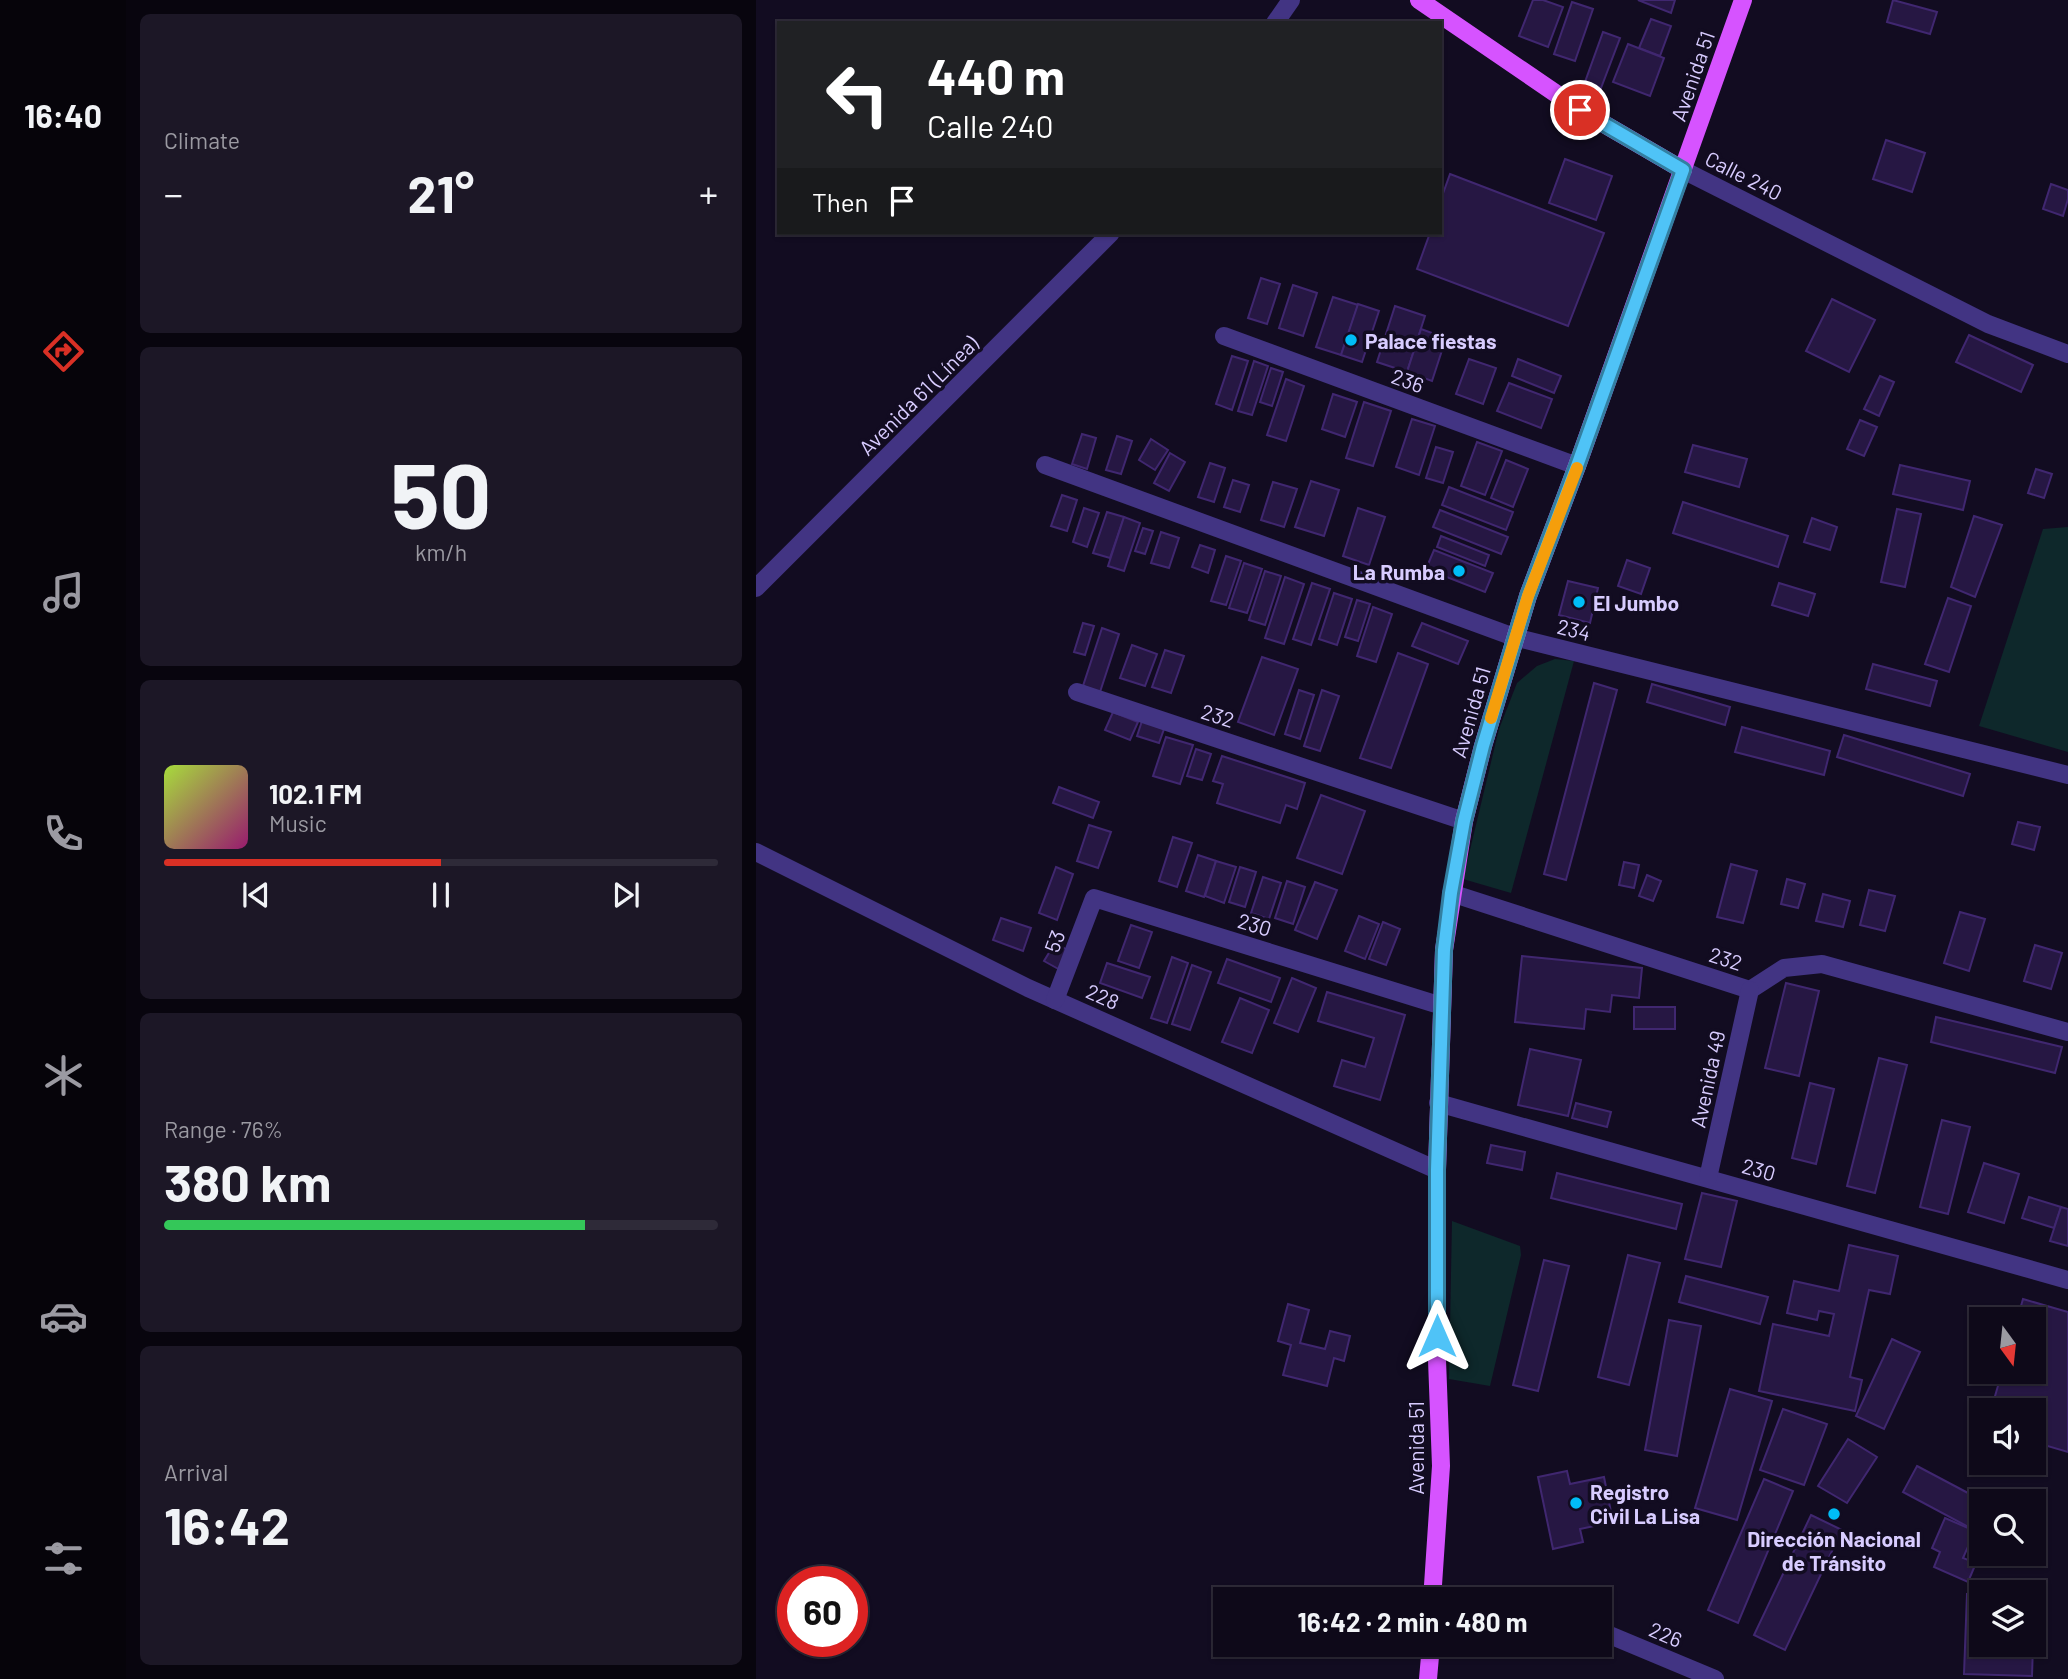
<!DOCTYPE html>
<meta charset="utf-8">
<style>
:root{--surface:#0e0919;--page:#1c1726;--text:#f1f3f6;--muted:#9b9aa2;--line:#2e2a38;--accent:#d93025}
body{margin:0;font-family:Barlow,sans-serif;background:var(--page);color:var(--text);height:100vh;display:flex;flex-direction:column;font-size:26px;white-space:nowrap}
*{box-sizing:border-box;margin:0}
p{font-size:23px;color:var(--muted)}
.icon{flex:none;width:38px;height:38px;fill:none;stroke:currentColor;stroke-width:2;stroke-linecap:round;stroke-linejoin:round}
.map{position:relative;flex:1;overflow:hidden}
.drawer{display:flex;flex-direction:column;gap:14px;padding:14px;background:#08050e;width:630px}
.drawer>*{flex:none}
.guide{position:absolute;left:21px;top:21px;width:665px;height:214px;border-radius:0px;box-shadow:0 2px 5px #0004,0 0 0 2px var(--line);background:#202124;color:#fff;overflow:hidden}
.needle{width:46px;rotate:165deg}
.tools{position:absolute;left:1213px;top:1307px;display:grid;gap:14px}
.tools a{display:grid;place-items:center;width:77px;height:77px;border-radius:0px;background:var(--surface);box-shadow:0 2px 5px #0004,0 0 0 2px var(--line);font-size:35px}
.speed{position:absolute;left:21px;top:1566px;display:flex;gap:14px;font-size:35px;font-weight:700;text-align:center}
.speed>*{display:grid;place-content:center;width:91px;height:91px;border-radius:50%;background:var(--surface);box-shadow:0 2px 5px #0004,0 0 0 2px var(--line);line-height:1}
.speed .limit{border:10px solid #d22;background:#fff;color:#111}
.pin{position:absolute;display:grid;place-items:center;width:60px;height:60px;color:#fff;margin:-30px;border:4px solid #fff;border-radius:50%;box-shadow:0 2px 7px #0007}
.me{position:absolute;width:77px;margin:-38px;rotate:0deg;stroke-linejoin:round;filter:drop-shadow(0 0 5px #0008)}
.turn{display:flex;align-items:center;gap:24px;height:147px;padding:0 35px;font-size:32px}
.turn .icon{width:91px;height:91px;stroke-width:2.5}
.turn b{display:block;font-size:49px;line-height:60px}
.then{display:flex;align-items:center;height:66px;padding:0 35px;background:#0003;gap:14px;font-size:26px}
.big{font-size:52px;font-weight:700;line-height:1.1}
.drawer .widget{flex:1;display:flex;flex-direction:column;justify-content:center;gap:10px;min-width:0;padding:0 24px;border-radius:10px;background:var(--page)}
.drawer .dial{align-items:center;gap:0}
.dial b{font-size:91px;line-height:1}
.song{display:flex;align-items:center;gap:21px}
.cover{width:84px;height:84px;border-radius:10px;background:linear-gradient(135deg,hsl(80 70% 55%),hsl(320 70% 35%))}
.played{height:7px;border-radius:4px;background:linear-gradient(90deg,var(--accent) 50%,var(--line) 50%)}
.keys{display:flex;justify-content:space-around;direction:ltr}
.heat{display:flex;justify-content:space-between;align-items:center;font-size:38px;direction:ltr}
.charge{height:10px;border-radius:5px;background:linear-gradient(90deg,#34c759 76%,var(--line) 0)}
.trip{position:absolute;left:457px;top:1587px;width:399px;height:70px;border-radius:0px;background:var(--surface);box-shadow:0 2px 5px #0004,0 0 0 2px var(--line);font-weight:700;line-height:70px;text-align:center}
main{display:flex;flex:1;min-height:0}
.tabs{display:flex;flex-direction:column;width:126px;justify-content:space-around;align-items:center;background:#06040a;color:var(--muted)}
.tabs .icon{width:49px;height:49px}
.tabs .selected{color:var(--accent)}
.tabs b{font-size:32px;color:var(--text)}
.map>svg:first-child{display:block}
.green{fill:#0e282b}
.building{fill:#261743;stroke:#402770;stroke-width:2}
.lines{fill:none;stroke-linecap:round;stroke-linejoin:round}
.minor{stroke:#423483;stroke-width:18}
.major{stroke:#d653ff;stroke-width:18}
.route-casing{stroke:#337fa1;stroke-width:18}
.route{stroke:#4fc3f7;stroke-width:12}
.slow{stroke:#f59e0b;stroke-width:12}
.poi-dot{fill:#00bdf7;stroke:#120c21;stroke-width:2.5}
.labels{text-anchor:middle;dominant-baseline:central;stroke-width:7;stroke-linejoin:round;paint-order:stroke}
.street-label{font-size:21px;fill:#d8ccff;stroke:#120c21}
.poi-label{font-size:21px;font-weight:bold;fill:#d8ccff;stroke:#120c21;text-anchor:start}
</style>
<main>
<nav class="tabs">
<b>16:40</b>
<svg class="icon selected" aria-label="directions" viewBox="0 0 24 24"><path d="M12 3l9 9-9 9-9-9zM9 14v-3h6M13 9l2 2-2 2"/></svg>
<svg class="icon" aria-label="music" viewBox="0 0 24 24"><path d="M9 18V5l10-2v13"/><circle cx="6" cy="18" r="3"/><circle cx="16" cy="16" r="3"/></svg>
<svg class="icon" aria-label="phone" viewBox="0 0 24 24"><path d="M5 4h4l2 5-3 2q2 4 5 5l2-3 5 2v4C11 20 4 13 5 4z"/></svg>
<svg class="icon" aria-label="climate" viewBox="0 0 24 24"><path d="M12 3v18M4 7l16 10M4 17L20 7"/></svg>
<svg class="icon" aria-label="car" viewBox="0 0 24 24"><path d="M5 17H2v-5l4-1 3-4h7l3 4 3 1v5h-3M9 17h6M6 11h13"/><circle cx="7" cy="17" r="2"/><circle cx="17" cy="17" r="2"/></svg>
<svg class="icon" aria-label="filters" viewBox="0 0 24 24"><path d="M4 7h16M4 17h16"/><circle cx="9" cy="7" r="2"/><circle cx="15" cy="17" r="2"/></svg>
</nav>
<section class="drawer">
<div class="widget"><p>Climate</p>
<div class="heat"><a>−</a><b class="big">21°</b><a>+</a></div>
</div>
<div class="widget dial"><b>50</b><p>km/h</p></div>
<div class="widget">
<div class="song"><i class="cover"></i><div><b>102.1 FM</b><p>Music</p></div></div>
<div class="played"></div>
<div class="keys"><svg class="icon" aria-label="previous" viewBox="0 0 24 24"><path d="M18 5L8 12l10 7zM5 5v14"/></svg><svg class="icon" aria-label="pause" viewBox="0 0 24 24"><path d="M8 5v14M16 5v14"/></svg><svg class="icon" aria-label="next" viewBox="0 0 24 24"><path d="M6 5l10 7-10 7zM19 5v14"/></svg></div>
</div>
<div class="widget"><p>Range · 76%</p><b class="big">380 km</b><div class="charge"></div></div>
<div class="widget"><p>Arrival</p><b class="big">16:42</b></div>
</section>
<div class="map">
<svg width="1312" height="1679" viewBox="0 0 1312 1679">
<rect width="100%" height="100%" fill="#120c21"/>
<g class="green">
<path d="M1312 527V752L1223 726 1287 529Z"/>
<path d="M799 659 818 661 755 893 707 879 743 729 761 683 781 666Z"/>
<path d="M696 1221 764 1246 765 1255 734 1386 693 1379Z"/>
</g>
<g class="building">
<path d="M777 0H787L807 7 792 47 763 36Z"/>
<path d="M882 0H919L915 13Z"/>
<path d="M1137 0 1181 12 1174 34 1131 22Z"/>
<path d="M816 2 837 9 819 61 798 54Z"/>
<path d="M895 19 915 26 904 56 883 48Z"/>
<path d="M847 32 864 38 845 88 829 82Z"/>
<path d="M872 44 908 58 894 96 857 82Z"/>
<path d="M1130 140 1169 153 1156 192 1117 179Z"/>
<path d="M809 159 856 176 840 220 793 203Z"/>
<path d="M694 174 848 233 812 326 661 269 674 233H684V202Z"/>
<path d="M1295 184 1312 190V199L1307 216 1287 209Z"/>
<path d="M505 278 524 284 511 324 492 318Z"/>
<path d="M537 285 561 293 547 336 523 328Z"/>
<path d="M577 297 602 305 585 355 560 347Z"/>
<path d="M1076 299 1119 320 1093 372 1050 351Z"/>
<path d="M602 304 623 311 606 362 585 355Z"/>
<path d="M639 306 669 316 651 372 621 362Z"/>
<path d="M665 329 690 338 676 381 651 372Z"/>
<path d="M1213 335 1277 365 1265 392 1200 362Z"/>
<path d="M476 356 492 361 476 410 460 404Z"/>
<path d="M713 359 740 368 727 404 700 394Z"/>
<path d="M762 359 805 376 798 393 756 376Z"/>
<path d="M498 361 512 366 496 415 482 411Z"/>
<path d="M515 368 527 372 516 406 504 402Z"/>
<path d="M1124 376 1138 382 1123 416 1108 409Z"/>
<path d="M530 379 548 386 530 441 511 435Z"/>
<path d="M753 383 796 399 785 428 741 411Z"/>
<path d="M577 394 601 402 589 437 566 429Z"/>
<path d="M608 402 635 411 617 466 590 458Z"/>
<path d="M656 419 679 426 663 475 640 467Z"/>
<path d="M1104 420 1121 427 1108 456 1091 449Z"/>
<path d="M326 434 340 438 331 469 316 464Z"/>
<path d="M361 436 376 441 365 474 350 470Z"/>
<path d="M395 439 412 450 399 470 383 460Z"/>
<path d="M721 442 746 451 729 495 705 486Z"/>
<path d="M937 445 991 459 983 487 929 472Z"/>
<path d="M680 447 697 452 687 483 670 478Z"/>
<path d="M414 453 429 462 413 491 398 483Z"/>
<path d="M750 460 772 469 757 507 735 498Z"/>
<path d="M454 463 469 468 458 502 442 497Z"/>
<path d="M1144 465 1214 481 1207 510 1137 494Z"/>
<path d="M1280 469 1296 474 1288 498 1272 493Z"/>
<path d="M477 480 493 485 484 512 468 507Z"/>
<path d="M555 481 583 490 568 536 539 527Z"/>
<path d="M517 482 541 489 528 527 505 520Z"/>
<path d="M693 487 757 512 750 530 686 505Z"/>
<path d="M306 495 321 500 311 531 295 526Z"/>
<path d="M927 502 1032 536 1022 567 917 533Z"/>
<path d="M328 508 343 513 331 547 317 542Z"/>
<path d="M602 508 629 517 613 565 587 556Z"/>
<path d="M1141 509 1165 514 1149 587 1125 582Z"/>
<path d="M684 510 752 537 745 554 677 527Z"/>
<path d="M351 512 368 517 354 558 337 553Z"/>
<path d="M1218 516 1246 525 1219 597 1195 587Z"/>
<path d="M368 517 384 523 368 571 352 566Z"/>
<path d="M1056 518 1081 527 1074 550 1048 542Z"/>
<path d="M387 528 397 531 389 554 379 551Z"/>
<path d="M405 532 423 538 413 568 395 563Z"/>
<path d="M685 536 733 555 729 566 681 547Z"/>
<path d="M444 545 459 550 452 573 436 567Z"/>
<path d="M678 550 737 573 729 592 670 569Z"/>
<path d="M470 556 485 561 470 605 455 601Z"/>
<path d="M871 560 894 568 885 594 862 586Z"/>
<path d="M488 563 506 569 491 613 473 608Z"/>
<path d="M509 571 525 576 509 625 493 620Z"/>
<path d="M529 577 548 584 528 644 509 638Z"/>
<path d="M812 581 842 588 834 623 803 615Z"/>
<path d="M556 583 574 589 555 645 537 639Z"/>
<path d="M1023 583 1059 594 1052 616 1016 605Z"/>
<path d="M578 593 596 599 581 645 563 639Z"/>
<path d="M1192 598 1215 606 1193 672 1169 664Z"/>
<path d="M601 600 614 604 602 641 589 637Z"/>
<path d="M617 607 636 614 620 662 601 656Z"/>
<path d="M327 623 338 626 329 655 318 652Z"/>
<path d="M666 623 712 641 702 664 656 646Z"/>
<path d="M346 628 363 634 344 692 327 686Z"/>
<path d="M376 645 401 654 389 686 364 678Z"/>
<path d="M409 650 428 656 415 693 396 687Z"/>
<path d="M642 653 672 664 635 768 604 758Z"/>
<path d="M506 657 542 669 518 735 482 722Z"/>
<path d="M1117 664 1181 681 1174 706 1110 689Z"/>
<path d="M838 683 861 690 810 880 788 874Z"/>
<path d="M896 684 974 707 969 725 891 702Z"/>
<path d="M543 690 558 695 544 739 529 734Z"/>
<path d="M566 690 583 696 564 751 548 746Z"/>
<path d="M357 712 382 722 374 740 349 730Z"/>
<path d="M386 721 408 729 403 743 381 736Z"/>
<path d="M986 727 1074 751 1068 775 979 752Z"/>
<path d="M1088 735 1214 774 1207 796 1081 757Z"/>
<path d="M410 737 437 745 424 784 397 776Z"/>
<path d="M440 749 455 754 446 780 431 776Z"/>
<path d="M466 756 549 783 541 809 530 805 524 823 461 803 467 784 457 781Z"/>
<path d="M303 787 343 802 337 818 297 803Z"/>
<path d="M565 795 609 811 586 874 541 858Z"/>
<path d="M1262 822 1284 827 1278 850 1256 844Z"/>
<path d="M333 825 355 832 342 868 321 861Z"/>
<path d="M417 837 436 843 421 887 403 881Z"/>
<path d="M442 855 460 861 448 897 430 891Z"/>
<path d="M460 861 480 867 468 903 449 896Z"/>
<path d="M868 862 883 865 878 888 863 885Z"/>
<path d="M975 864 1001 871 987 923 961 917Z"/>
<path d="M300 867 317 874 301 920 283 913Z"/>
<path d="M484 867 500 872 489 907 473 902Z"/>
<path d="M891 875 905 881 897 901 883 896Z"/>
<path d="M507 877 525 883 513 919 495 913Z"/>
<path d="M1031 879 1049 884 1042 908 1025 904Z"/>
<path d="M531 881 549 887 537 924 519 918Z"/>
<path d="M559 882 581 890 561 939 539 930Z"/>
<path d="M1113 890 1139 896 1129 931 1104 925Z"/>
<path d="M1067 894 1094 901 1087 927 1060 921Z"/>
<path d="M1204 912 1229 919 1213 971 1188 963Z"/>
<path d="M603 916 623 924 609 959 589 951Z"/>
<path d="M245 918 275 928 267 951 237 940Z"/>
<path d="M627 922 644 929 630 965 613 959Z"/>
<path d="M375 925 396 932 383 968 362 961Z"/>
<path d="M299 943 317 953 306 971 288 961Z"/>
<path d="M1279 945 1306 953 1295 989 1268 981Z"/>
<path d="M766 956 886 968 883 998 856 995 854 1012 830 1009 828 1029 759 1022Z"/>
<path d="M416 957 432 963 411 1023 395 1018Z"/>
<path d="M471 959 524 978 515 1002 462 983Z"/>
<path d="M351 963 394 977 386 998 344 983Z"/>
<path d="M436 965 455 972 434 1030 416 1024Z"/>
<path d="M536 978 560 988 542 1032 518 1023Z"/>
<path d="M1030 983 1063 991 1043 1076 1009 1068Z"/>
<path d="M571 992 649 1015 624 1100 578 1086 586 1060 609 1067 618 1038 562 1021Z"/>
<path d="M484 998 513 1010 496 1053 466 1042Z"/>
<rect x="878" y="1007" width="41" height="22"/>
<path d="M1180 1017 1306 1047 1299 1073 1175 1042Z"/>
<path d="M774 1049 825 1060 812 1116 762 1105Z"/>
<path d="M1123 1058 1151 1065 1119 1193 1091 1186Z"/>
<path d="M1054 1083 1078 1089 1060 1164 1036 1158Z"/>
<path d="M820 1103 855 1112 851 1127 816 1118Z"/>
<path d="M1186 1120 1214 1127 1192 1214 1164 1207Z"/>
<path d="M735 1145 769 1152 766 1170 731 1163Z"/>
<path d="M1228 1163 1263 1174 1248 1223 1212 1212Z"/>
<path d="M801 1173 926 1204 920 1229 795 1198Z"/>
<path d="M946 1193 981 1201 965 1267 929 1259Z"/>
<path d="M1273 1197 1305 1207 1298 1228 1266 1218Z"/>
<path d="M1305 1207 1312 1209V1246L1294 1241Z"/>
<path d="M1093 1245 1142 1256 1134 1294 1113 1290 1094 1377 1106 1380 1099 1411 1003 1391 1017 1324 1073 1336 1078 1314 1063 1311 1061 1320 1031 1313 1038 1281 1083 1291Z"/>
<path d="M872 1255 904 1263 873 1385 842 1377Z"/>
<path d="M788 1260 813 1266 782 1391 757 1385Z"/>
<path d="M930 1276 1012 1297 1004 1324 923 1302Z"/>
<path d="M1267 1299 1312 1312V1452L1278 1442V1410H1235L1246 1372H1278V1320H1261Z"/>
<path d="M532 1304 553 1310 544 1343 569 1349 574 1331 594 1336 588 1361 578 1358 571 1386 527 1375 535 1345 522 1341Z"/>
<path d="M913 1320 945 1326 921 1456 889 1450Z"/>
<path d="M1136 1339 1164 1352 1128 1429 1100 1416Z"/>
<path d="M974 1389 1016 1401 981 1520 939 1508Z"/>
<path d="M1027 1409 1071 1424 1048 1485 1004 1470Z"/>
<path d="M1092 1439 1121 1457 1091 1503 1062 1486Z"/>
<path d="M1161 1466 1229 1502H1225V1521L1220 1531 1147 1492Z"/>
<path d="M811 1471 814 1484 848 1477 857 1522 824 1529 827 1542 797 1549 782 1477Z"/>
<path d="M1008 1479 1037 1491 982 1623 952 1610Z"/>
<path d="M1055 1515 1086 1530 1029 1650 998 1635Z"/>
<path d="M1189 1518 1219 1531 1207 1558 1220 1563 1212 1582 1178 1567 1184 1552 1176 1548Z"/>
<path d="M1211 1594H1225V1645H1277L1276 1676 1208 1674Z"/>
</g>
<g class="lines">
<g class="minor">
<path d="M519 23 535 0"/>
<path d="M927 170 1232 324 1312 354"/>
<path d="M468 336 821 466"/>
<path d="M289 465 758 637 1312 775"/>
<path d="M0 588 355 233"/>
<path d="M321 692 708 821"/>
<path d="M0 852 272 988 681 1170"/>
<path d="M695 893 994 990"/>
<path d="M994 990 1028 968 1066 964 1312 1032"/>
<path d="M299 1000 338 898 686 1006"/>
<path d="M682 1103 1312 1280"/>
<path d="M952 1178 994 990"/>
<path d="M676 1592 712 1600"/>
<path d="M844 1631 959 1679"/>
</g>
<g class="major">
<path d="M663 0 824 110 927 170"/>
<path d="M676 1600 685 1466 681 1360V1170L688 950 708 821 727 746 772 596 821 466 987 0"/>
<path d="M672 1679 675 1645"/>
</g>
</g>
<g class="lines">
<defs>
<path id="route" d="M681 1336V1170L688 950 695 893 708 821 727 746 772 596 821 466 927 170 824 110"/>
</defs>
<use href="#route" class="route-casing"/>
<use href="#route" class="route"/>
<path class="slow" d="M735 718 772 596 821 468"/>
</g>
<g class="poi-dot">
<circle cx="595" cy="340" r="7"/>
<circle cx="703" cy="571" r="7"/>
<circle cx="823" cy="602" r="7"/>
<circle cx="820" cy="1503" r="7"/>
<circle cx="1078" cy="1514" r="7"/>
</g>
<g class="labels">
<g class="street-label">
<text transform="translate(936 76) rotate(-71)">Avenida 51</text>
<text transform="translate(988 175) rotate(27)">Calle 240</text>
<text transform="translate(652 380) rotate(20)">236</text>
<text transform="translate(162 395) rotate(-45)">Avenida 61 (Línea)</text>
<text transform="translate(818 629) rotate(14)">234</text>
<text transform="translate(714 712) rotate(-74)">Avenida 51</text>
<text transform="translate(462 715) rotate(18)">232</text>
<text transform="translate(499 924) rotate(17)">230</text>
<text transform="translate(298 941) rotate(-69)">53</text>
<text transform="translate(970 958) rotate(18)">232</text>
<text transform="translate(347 996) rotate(24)">228</text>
<text transform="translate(951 1079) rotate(-78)">Avenida 49</text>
<text transform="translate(1003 1169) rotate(16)">230</text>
<text transform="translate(659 1448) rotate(-90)">Avenida 51</text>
<text transform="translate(910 1634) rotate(23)">226</text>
</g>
<g class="poi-label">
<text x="609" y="340">Palace fiestas</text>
<text x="689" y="571" text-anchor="end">La Rumba</text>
<text x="837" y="602">El Jumbo</text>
<text x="834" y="1491">Registro<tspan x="834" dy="24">Civil La Lisa</tspan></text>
<text x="1078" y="1538" text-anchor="middle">Dirección Nacional<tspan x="1078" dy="24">de Tránsito</tspan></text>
</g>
</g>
</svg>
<div class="tools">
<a><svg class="needle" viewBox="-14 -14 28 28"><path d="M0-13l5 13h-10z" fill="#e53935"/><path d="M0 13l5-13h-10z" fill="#9b9aa2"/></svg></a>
<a><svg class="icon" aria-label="sound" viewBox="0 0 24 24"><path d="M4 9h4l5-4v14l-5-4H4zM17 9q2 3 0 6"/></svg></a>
<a><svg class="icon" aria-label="search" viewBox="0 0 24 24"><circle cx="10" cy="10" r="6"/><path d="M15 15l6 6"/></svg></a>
<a><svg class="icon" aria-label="layers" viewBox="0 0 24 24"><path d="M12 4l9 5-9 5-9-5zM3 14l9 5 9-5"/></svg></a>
</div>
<div class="speed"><div class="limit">60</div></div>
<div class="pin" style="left:824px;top:110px;background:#d93025"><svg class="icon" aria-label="arrive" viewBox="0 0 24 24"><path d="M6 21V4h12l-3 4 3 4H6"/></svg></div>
<svg class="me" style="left:681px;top:1336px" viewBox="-20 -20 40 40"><path d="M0-17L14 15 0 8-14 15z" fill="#4fc3f7" stroke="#fff" stroke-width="4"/></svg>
<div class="trip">16:42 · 2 min · 480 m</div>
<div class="guide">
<div class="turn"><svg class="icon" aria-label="left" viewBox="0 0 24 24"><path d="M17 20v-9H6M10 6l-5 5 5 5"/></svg><div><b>440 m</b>Calle 240</div></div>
<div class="then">Then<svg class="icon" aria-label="arrive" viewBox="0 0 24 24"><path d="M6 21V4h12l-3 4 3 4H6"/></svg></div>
</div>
</div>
</main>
